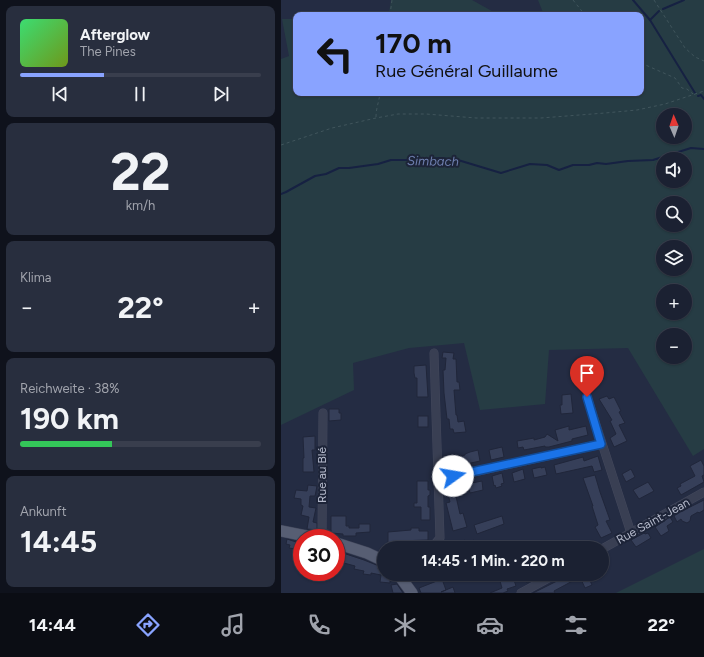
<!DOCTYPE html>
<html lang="de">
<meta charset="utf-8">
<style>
:root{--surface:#1b2132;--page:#282e3e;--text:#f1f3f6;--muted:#a0a3ac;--line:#393e4d;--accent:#89a3ff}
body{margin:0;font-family:Figtree,sans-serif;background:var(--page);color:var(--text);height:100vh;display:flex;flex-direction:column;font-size:15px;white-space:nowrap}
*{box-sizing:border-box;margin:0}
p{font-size:13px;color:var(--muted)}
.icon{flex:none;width:22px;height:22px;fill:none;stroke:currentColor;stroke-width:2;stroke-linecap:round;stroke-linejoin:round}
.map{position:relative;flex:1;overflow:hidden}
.details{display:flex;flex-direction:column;gap:6px;padding:6px;background:#0f121c;width:281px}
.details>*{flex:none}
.banner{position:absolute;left:12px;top:12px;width:351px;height:84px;border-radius:8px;box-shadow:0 1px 3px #0004,0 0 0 1px var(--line);background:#89a3ff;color:#111;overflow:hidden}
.needle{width:26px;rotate:358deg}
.tools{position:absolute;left:375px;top:108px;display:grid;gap:8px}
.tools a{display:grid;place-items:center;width:36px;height:36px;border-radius:50%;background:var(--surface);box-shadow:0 1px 3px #0004,0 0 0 1px var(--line);font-size:20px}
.speed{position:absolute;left:12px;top:529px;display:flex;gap:8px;font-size:20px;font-weight:700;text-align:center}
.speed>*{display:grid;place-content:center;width:52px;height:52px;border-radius:50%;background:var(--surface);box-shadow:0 1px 3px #0004,0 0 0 1px var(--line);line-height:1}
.speed .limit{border:6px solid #d22;background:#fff;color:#111}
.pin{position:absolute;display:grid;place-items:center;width:34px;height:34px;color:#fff;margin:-41px -17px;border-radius:50% 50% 50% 0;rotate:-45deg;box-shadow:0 0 4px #0007}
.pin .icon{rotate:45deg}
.me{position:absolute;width:44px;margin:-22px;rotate:77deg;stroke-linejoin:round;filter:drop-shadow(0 0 3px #0008)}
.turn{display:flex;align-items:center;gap:14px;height:84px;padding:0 16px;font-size:18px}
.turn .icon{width:52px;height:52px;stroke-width:2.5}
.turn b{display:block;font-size:28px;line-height:34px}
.big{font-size:30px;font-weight:700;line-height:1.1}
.details .tile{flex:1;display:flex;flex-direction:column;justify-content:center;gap:6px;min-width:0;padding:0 14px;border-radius:8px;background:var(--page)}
.details .dial{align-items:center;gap:0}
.dial b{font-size:52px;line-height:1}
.song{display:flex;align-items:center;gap:12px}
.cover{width:48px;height:48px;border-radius:6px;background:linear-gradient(135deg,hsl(140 70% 55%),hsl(80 70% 35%))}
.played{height:4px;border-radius:2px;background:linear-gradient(90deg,var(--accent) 35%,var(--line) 35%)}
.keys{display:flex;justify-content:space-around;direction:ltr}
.heat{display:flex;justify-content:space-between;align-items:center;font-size:22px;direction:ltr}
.charge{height:6px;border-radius:3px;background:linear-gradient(90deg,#34c759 38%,var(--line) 0)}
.trip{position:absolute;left:96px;top:541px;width:232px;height:40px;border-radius:20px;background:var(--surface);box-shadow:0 1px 3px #0004,0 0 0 1px var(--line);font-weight:700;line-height:40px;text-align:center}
.tab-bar{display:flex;height:64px;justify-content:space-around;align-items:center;background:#0b0d14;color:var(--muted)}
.tab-bar .icon{width:28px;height:28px}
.tab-bar .active{color:var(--accent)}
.tab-bar b{font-size:18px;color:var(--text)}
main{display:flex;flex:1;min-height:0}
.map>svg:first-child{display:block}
.green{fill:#263c44;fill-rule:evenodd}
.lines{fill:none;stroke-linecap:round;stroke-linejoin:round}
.stream{stroke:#162142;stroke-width:2}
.building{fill:#363f59;stroke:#20263a}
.minor-casing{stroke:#43485c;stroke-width:9}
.major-casing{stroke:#43485c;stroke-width:12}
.path{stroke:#40555c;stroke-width:1;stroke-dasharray:3 3;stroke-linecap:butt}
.minor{stroke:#393f53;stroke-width:8}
.major{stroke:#575e73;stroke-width:11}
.route-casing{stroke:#114b97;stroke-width:10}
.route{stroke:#1a73e8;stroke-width:7}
.labels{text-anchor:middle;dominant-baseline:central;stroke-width:4;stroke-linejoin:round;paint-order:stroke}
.street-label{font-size:12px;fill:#b6bbcc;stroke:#1d2438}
.water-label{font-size:13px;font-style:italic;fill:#6d7eae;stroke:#1d2438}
</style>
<main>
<section class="details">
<div class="tile">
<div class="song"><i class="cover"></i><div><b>Afterglow</b><p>The Pines</p></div></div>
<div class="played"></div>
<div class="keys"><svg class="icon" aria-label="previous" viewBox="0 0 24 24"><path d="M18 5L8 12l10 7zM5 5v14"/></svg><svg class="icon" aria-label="pause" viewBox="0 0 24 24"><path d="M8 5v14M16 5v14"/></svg><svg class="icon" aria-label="next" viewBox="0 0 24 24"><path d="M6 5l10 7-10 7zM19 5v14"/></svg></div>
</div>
<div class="tile dial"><b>22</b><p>km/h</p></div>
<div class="tile"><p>Klima</p>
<div class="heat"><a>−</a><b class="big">22°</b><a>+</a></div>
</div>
<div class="tile"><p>Reichweite · 38%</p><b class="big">190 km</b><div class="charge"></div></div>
<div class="tile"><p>Ankunft</p><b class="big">14:45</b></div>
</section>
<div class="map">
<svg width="423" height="593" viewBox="0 0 423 593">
<rect width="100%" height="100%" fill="#242c43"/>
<g class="green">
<path d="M110 0H191L218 15H73L108 13Z"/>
<path d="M257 0H423V449L412 456 347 348 268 350 264 404 199 410 183 343 128 348 72 363 73 390 0 425V59L8 56 1 19H15V93H360V15H263ZM382 115H404V137H382ZM382 159H404V181H382ZM382 203H404V225H382ZM382 247H404V269H382ZM382 291H404V313H382ZM382 335H404V357H382Z"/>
<path d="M423 549V593H335Z"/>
</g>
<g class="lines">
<g class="stream">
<path d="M352 0 369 20 414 93"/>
<path d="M382 9 403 0"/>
<path d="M369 20 378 11"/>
<path d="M417 96 420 95 423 99"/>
<path d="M0 194 5 192 34 176 45 174 58 168H68L97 164 110 160H142L159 158 177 160 220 173 249 164 266 165 278 170 292 165H308L316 163 325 164 347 161 372 160 410 148 423 149"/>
</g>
</g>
<g class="building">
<path d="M162 352 173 353 172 359H175L176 382H178L179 390H173L175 415H176L177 422 183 421 185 432 173 433 172 429H169L168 419H166L163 393 162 370H164L165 358H161Z"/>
<path d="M145 365 147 397H136V378H134L133 373V366Z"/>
<path d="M290 394 292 413 280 414 279 405H281V395Z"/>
<path d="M326 396 328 399 333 397 340 411 338 412 344 423 338 425 346 441 333 447 329 438 335 434 329 421 331 420 318 399Z"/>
<path d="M48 409H58V413H60V420L48 421Z"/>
<rect x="137" y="416" width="10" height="11"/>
<path d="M288 426V430L305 426 307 435 291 439V441L268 447H264V446L243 450 242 447 237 448 236 441 253 438V440L264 437 266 434 277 441 274 430Z"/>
<path d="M34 436V450H31L33 472H22V458H23L22 437Z"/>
<path d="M221 447 223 457 210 460 208 450Z"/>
<path d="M197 450 199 461 167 468 165 460 184 455V454L189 452Z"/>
<path d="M317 456 321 470 313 472 311 466 275 474 273 465 302 457 303 461Z"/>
<path d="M420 460 423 466V475L421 476 423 482 400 495 396 488 400 486 399 484 414 476 409 466Z"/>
<path d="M260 467V468L264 467 266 475 253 478 251 469Z"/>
<path d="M242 469 244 479 233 482 231 473Z"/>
<path d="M350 469 354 477 345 482 341 474Z"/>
<path d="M221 473 223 483 220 484 221 486 215 488 214 485 213 486 211 476Z"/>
<path d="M314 475 319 492 329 520 325 521 331 533 320 538 314 527 317 525 311 506H312L302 478Z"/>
<path d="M136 481H147V490H149V495L147 496V507H149V520H140V507H133V503H136Z"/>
<path d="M201 481 202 490 189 493 188 489 174 492 179 514 182 513 186 527 172 531 165 503 169 502 165 486 179 483V484L191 482V483Z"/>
<path d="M367 482 373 491 358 499 352 490Z"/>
<path d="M27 485 36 486 34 496H29L28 507 35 508 32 522 36 523V530L26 529 28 517 20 515 22 506 20 505V499L13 498 15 490 26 491Z"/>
<path d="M423 500V510L418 513 417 512 410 516 409 521 406 523 401 521 400 519 396 522 393 516 397 513Z"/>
<path d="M50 516H65V526H68V528H78V524H89V532L75 533V536H62V534L50 533Z"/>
<path d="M221 516 223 524 196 534 193 525Z"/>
<path d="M389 517 392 522 386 526 388 531 380 536 374 527Z"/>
<path d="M130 528H138V531H147V540L116 541V545H107V532L130 530Z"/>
<path d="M363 533 364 534 367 533 370 538 355 547 350 540Z"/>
<path d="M6 539 21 544V550L8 548 9 545 5 544Z"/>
<path d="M184 540 185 543 193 540 195 547 192 548H167Z"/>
<path d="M62 553 83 560 98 566 97 569 103 570V574H109V583L99 582 100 575 90 573V575L82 574 83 571 73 569 74 566 63 563 62 566 58 565Z"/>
<path d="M245 574H251L253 579 256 578 246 583 244 578 246 576Z"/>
<path d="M283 574H317L308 578 311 585 304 588 299 577 273 591 274 593H252L284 577Z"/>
<path d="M232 577 235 586 226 589 227 591 222 593H209L221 588 219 581Z"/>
<path d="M161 579 165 590 160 592 172 587 174 593H140L138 588Z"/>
<path d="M116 584 122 593H112L110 585Z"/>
</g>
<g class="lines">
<defs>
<g id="minor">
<path d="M306 397 350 533"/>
<path d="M157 480 320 444"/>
<path d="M41 538 42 413"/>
<path d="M139 548 154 544 159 538 153 353"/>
<path d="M321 549 423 492"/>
<path d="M240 593 275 574"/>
</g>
<g id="major">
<path d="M0 531 35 538"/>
<path d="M55 543 86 553 103 561"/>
<path d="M117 574 131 593"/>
</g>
</defs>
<use href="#minor" class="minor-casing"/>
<use href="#major" class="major-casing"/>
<g class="path">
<path d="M292 0 304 15"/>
<path d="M373 0 404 48 414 57 423 61"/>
<path d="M109 15 111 0"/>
<path d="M360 63 394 78 401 88 406 89 412 94"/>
<path d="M95 117C95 108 98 102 99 93"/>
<path d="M0 145 51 128 95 118 117 114H145L195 118H260L324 113 356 110 384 104 423 91"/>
</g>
<use href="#minor" class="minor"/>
<use href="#major" class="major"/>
</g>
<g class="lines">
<defs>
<path id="route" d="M172 476 320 444 306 397"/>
</defs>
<use href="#route" class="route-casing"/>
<use href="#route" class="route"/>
</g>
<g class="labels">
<g class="street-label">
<text transform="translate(41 475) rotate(-90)">Rue au Blé</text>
<text transform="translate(372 521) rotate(-29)">Rue Saint-Jean</text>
</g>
<g class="water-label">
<text transform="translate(152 161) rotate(1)">Simbach</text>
</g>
</g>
</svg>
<div class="tools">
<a><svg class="needle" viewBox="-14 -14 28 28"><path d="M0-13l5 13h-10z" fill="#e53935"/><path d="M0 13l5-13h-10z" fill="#a0a3ac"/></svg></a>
<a><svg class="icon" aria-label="sound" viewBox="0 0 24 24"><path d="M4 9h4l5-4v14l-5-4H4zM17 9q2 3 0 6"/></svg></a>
<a><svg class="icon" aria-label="search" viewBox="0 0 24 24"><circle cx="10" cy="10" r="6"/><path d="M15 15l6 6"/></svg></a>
<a><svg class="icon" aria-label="layers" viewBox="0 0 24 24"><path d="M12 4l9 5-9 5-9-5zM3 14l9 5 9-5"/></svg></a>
<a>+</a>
<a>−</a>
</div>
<div class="speed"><div class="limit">30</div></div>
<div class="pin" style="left:306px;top:397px;background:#d93025"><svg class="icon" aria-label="arrive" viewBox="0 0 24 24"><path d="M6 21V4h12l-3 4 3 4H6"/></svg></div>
<svg class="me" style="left:172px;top:476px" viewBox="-20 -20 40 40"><circle r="19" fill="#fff"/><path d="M0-13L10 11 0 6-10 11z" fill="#1a73e8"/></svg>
<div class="trip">14:45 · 1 Min. · 220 m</div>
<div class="banner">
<div class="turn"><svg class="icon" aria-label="left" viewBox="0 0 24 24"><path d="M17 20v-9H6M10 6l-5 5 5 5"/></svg><div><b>170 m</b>Rue Général Guillaume</div></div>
</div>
</div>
</main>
<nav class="tab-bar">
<b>14:44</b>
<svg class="icon active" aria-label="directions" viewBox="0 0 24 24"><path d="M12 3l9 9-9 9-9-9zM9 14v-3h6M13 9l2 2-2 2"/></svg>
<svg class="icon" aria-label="music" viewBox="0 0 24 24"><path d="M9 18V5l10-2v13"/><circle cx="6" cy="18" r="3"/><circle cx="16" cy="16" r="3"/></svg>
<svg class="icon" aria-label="phone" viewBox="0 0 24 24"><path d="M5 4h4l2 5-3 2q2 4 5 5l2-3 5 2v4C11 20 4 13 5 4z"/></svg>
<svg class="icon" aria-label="climate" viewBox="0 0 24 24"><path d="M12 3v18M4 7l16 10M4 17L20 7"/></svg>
<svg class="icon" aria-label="car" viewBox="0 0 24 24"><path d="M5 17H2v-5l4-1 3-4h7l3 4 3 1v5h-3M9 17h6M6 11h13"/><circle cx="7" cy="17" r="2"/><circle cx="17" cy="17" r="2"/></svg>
<svg class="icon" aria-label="filters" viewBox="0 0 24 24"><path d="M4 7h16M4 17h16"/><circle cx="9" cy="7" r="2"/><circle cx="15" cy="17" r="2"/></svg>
<b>22°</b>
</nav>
